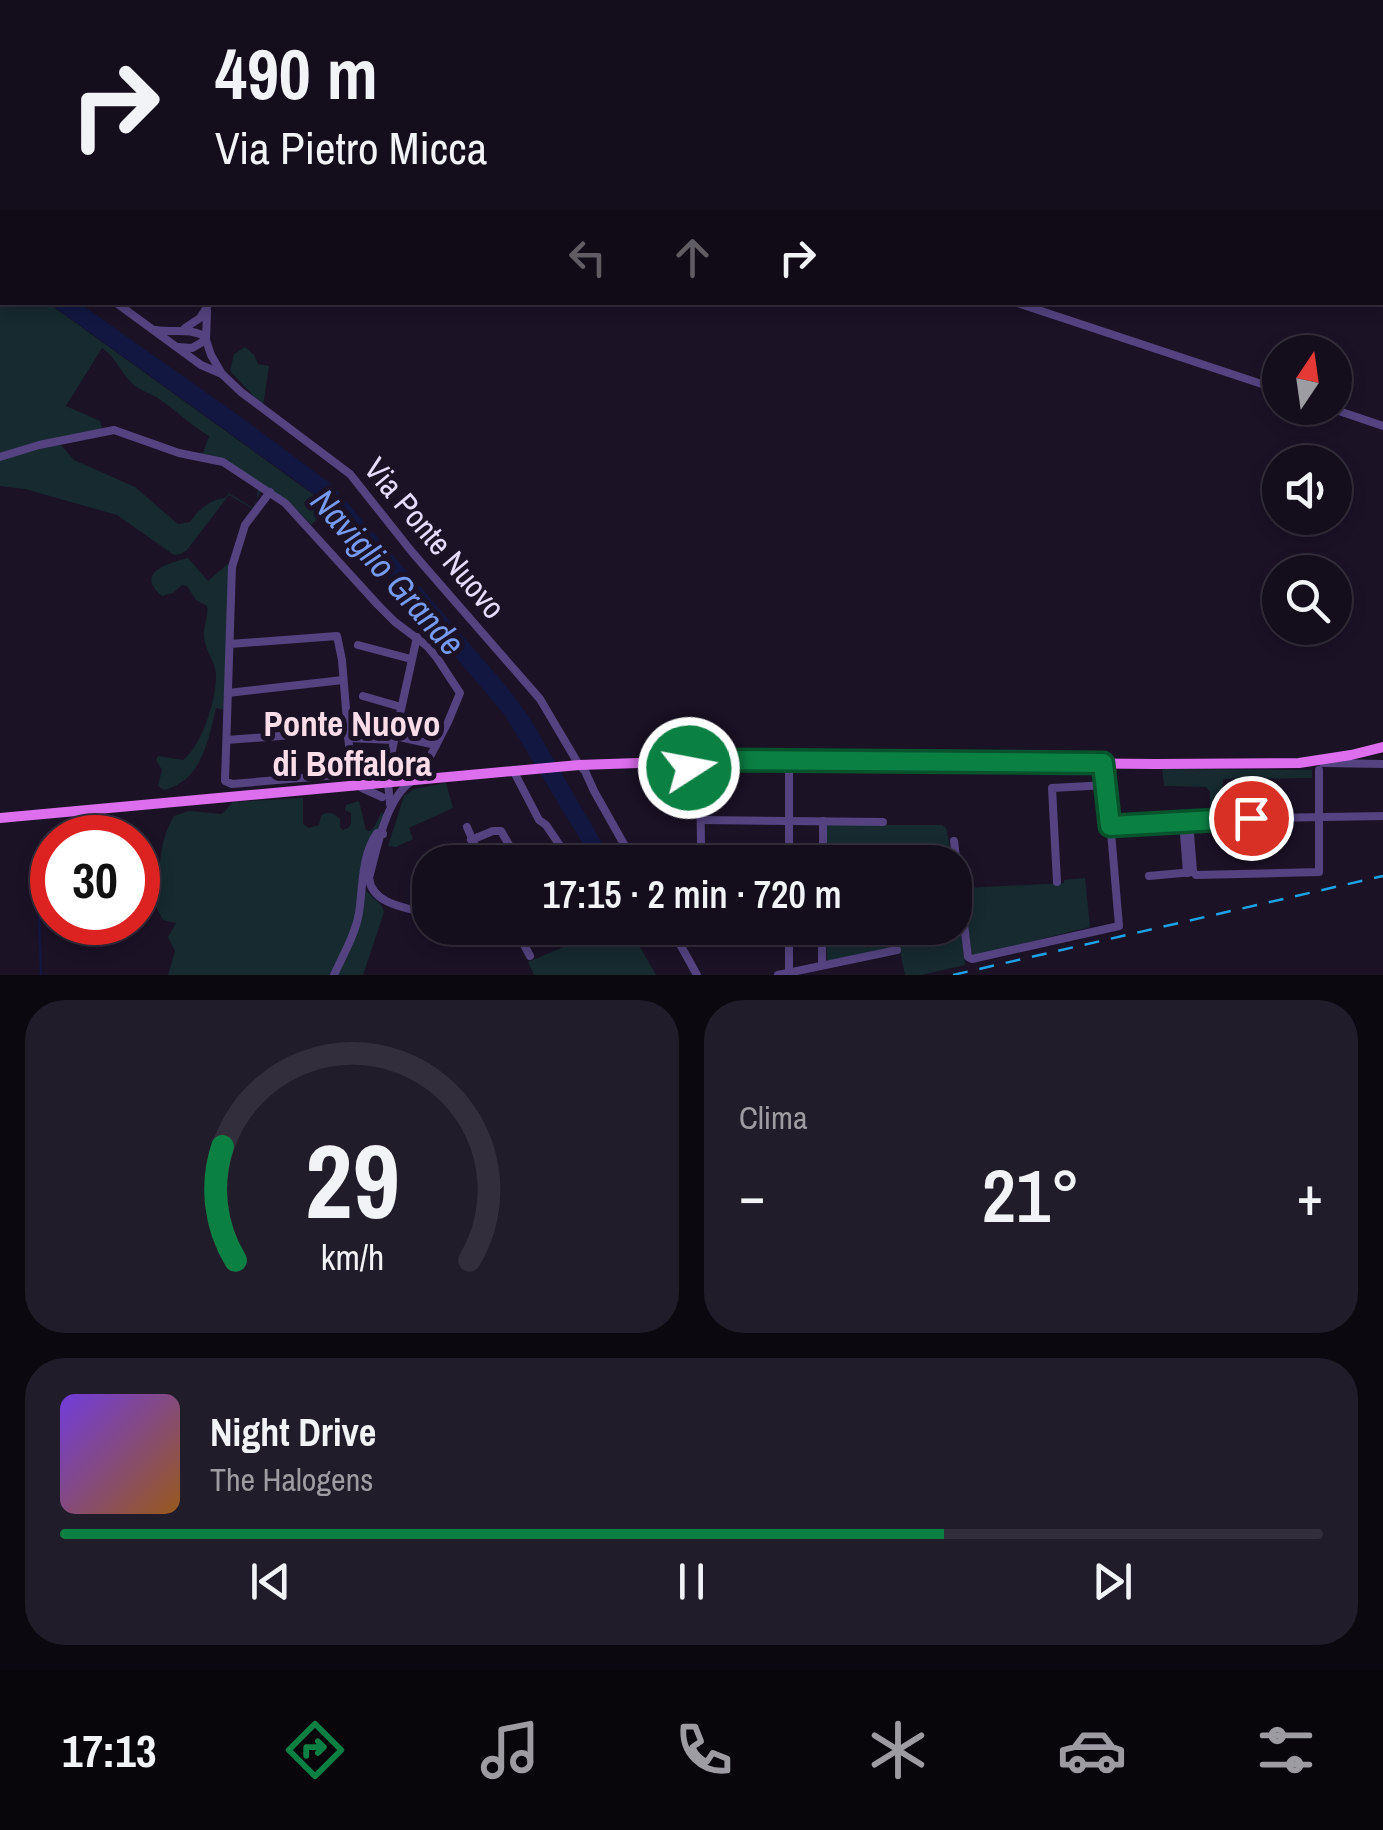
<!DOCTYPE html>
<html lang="it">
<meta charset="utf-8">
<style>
:root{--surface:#140e1c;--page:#211c29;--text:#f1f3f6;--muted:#9d9ca3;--line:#332e3b;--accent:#0b8043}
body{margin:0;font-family:"Archivo Narrow",sans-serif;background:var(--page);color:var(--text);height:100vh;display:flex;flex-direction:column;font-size:38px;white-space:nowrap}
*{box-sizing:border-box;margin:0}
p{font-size:32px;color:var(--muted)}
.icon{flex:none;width:55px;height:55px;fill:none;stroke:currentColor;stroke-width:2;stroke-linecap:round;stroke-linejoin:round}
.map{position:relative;height:975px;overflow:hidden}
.side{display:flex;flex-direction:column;gap:25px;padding:25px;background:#0b080f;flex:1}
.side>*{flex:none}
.top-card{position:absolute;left:0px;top:0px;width:1385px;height:305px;box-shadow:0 5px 15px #0003,0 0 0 2px var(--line);background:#140e1c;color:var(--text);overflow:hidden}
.needle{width:65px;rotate:13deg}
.tools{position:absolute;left:1262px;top:335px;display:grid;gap:20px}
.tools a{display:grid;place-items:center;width:90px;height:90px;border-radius:50%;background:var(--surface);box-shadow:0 5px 15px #0003,0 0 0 2px var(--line);font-size:50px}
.speed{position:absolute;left:30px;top:815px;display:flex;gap:20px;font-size:50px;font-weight:700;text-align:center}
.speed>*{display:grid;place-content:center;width:130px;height:130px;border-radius:50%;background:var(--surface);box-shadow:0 5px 15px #0003,0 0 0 2px var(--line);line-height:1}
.speed .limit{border:15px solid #d22;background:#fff;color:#111}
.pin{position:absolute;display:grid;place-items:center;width:85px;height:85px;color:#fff;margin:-42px;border:5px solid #fff;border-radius:50%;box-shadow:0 2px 10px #0007}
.me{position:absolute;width:110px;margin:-55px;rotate:79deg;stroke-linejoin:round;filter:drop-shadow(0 0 8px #0008)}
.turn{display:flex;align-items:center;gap:35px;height:210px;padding:0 50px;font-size:45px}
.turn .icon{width:130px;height:130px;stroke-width:2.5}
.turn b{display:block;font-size:70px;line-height:85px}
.lanes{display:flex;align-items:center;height:95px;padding:0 50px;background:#0003;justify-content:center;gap:50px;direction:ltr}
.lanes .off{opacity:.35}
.big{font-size:75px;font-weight:600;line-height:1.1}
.side .card{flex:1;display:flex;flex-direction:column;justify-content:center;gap:15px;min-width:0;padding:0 35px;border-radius:40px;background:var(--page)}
.side .dial{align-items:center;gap:0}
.dial svg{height:260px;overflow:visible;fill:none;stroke:var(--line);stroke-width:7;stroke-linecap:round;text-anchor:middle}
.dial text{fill:var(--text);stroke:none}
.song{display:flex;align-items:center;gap:30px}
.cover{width:120px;height:120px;border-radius:15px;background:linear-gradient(135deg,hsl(260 70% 55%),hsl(30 70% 35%))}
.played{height:10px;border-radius:5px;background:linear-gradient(90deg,var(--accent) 70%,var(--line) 70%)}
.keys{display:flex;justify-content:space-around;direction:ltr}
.heat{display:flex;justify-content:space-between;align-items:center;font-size:55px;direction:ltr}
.side .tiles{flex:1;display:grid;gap:25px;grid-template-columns:1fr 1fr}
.card:last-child{grid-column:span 2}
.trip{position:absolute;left:412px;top:845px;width:560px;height:100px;border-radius:40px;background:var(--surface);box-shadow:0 5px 15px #0003,0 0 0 2px var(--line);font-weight:600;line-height:100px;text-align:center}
.tabs{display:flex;height:160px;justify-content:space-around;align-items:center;background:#08060b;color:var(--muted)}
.tabs .icon{width:70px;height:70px}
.tabs .selected{color:var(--accent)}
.tabs b{font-size:45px;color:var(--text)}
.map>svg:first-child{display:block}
.green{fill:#162a2f;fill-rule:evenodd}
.water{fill:#111741}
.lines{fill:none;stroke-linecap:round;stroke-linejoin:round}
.stream{stroke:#111741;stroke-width:2.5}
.minor{stroke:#544380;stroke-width:8}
.major{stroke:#dd6fef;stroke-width:10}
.rail{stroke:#1da2e6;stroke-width:2.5;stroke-dasharray:15 12;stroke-linecap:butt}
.route-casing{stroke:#07532c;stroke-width:25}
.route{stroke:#0b8043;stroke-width:18}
.labels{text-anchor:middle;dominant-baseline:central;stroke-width:10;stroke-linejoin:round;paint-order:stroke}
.street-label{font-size:32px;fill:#e7dcfb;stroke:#1b1226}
.water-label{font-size:35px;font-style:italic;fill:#759af0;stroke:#1b1226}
.neighbourhood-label{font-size:35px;font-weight:bold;fill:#fbdde9;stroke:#1b1226}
</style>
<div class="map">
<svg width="1383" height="975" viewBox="0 0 1383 975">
<rect width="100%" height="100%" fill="#1b1226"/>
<g class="green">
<path d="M0 269 2 271V302L48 303 321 500 328 508 311 525 300 513 263 485 253 509 229 495 187 550 181 554 174 555 117 515 25 489 0 486ZM102 348C116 357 121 374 134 385 140 390 149 393 156 397 175 409 190 425 209 436L203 453C168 456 137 429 102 428L100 421 66 406ZM115 433 222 464 258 489 256 504 253 508 229 493 225 498C211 499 198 510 190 522L178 524 135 487 74 460 60 444Z"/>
<path d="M245 347 254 355 258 364 269 366 263 406 230 371 234 354Z"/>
<path d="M188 558 208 581 230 562 228 570 229 606 226 710 216 708C208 742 201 781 164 790L158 786 162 770 156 760 158 756 183 760C202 746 217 698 216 674 215 661 205 650 204 637 203 626 209 616 207 606L196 600 187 586 182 585 173 593 162 596C134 573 168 563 188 558Z"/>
<path d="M1162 769 1312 770V778L1223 779V810L1210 811V792L1206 787 1164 786Z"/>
<path d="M446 783 453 808 409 828 413 839 396 847 388 846 404 796 414 789Z"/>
<path d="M303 798V824L309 828 319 825 321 816C328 810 334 813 340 819V827L343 830 348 828 351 824V813L345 810 346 805 359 801 366 830 369 831 373 829 382 812 384 814 382 826 373 835 363 888 382 906 384 912 363 975H168L175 951 168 937 176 923 163 920 151 898C164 868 156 846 174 816L189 811 222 814 233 802Z"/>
<path d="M827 825H942L946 828 953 862H827Z"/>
<path d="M955 878 965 965 921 975H905L899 946 827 961V928H955Z"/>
<path d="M1085 878 1090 927 972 956 967 917 971 916 969 895H965L964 888 1064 883V880Z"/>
<path d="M577 928H629L656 975H534L528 962 573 943Z"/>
</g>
<path class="water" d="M49 303H79L234 412 331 484 506 686 529 717 613 862H594L504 714 321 499Z"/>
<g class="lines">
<g class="stream">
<path d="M83 838 87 823"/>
<path d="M41 974 39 914 52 884"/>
</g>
<g class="minor">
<path d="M575 0 582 2"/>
<path d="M22 2V0"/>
<path d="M292 2V0"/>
<path d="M820 2 821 0"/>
<path d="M0 23 2 24"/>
<path d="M0 220 2 221"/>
<path d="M115 302 201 365 222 374"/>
<path d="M1014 302 1280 390"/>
<path d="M207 311 206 340 211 355 222 374 241 392 350 474 412 552 540 699 579 765 585 771 594 791 634 862"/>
<path d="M185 328 200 318 210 302"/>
<path d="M156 330C174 333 189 327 206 337"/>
<path d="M178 347 192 348 206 340"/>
<path d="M1330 408 1383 426"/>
<path d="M0 457 39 445 114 430 179 453 223 462 285 503 378 605 395 622 427 646 437 658 460 693 448 722 419 778"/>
<path d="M230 644 337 636 342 660 351 770 348 774 232 784 225 781 232 567 245 525 270 492"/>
<path d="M358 645 411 659"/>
<path d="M228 693 343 680"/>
<path d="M363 696 401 707"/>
<path d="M395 736 436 745"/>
<path d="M348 738 394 740"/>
<path d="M227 740 347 731"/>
<path d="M1323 763 1383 764"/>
<path d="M513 770 539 820 546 825 563 850"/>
<path d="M700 772 701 845 711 862"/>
<path d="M412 781C386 798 377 848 369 878 372 905 408 908 430 914"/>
<path d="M362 788 382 797"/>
<path d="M390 804 387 773 417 637"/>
<path d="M701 820 883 822"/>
<path d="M1189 820 1193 872"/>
<path d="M1183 821 1187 873"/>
<path d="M1111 826 1217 819 1383 816"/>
<path d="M467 827 482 862"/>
<path d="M471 840 493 831H501L519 862"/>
<path d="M954 841 968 957 972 959 1119 926 1107 785 1103 763"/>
<path d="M789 862V760"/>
<path d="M823 862V821"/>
<path d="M1149 876 1193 872 1196 875 1319 872V770"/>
<path d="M1057 882 1052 788 1107 785"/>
<path d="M515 928 530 956"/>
<path d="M671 928 697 975"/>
<path d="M789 928V973"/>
<path d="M822 965V928"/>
<path d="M334 975C343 955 355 935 359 913 363 887 361 856 377 833L383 834"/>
<path d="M778 975 897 950"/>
</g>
<path class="major" d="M0 818 579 765 727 760 1156 764 1299 763 1351 755 1383 747"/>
<path class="rail" d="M953 975 1383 876"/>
</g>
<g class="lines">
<defs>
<path id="route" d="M689 768 688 761 727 760 1103 763 1110 826 1251 818"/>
</defs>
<use href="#route" class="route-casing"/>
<use href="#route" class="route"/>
</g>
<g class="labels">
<g class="street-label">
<text transform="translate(435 538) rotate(50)">Via Ponte Nuovo</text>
</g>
<g class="water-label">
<text transform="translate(388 572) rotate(48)">Naviglio Grande</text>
</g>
<g class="neighbourhood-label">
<text x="352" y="723">Ponte Nuovo<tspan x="352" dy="40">di Boffalora</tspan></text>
</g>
</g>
</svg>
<div class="tools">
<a><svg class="needle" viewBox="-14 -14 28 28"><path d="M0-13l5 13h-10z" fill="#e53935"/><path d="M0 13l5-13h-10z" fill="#9d9ca3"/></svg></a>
<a><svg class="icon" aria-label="sound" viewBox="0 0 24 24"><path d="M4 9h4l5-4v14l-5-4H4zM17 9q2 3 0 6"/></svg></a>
<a><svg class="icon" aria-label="search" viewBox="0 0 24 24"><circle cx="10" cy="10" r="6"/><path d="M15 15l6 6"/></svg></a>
</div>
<div class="speed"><div class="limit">30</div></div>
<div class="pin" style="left:1251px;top:818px;background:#d93025"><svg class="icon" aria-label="arrive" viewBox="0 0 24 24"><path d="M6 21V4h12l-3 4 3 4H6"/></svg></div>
<svg class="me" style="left:689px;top:768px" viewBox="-20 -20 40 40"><circle r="17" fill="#0b8043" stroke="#fff" stroke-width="3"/><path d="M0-11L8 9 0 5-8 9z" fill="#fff"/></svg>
<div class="trip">17:15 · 2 min · 720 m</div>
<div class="top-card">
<div class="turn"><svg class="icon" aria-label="right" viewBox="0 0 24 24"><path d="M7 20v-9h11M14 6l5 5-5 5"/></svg><div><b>490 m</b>Via Pietro Micca</div></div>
<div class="lanes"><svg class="icon off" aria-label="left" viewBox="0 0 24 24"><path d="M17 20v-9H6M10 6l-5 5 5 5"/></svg><svg class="icon off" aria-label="ahead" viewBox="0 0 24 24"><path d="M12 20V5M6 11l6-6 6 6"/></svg><svg class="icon" aria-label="right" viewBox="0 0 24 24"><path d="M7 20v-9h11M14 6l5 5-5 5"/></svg></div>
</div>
</div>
<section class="side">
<div class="tiles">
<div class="card dial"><svg viewBox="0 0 100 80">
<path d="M14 69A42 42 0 1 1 86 69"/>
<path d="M14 69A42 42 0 0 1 10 34" stroke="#0b8043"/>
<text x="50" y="56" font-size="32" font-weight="700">29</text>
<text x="50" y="72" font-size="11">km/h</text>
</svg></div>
<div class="card"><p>Clima</p>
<div class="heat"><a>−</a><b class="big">21°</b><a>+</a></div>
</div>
<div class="card">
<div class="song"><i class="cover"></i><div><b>Night Drive</b><p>The Halogens</p></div></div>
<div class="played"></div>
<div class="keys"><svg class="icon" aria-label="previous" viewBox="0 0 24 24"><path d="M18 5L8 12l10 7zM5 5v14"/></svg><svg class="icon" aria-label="pause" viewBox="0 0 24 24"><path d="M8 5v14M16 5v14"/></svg><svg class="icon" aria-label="next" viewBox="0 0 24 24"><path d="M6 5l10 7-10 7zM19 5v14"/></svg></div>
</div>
</div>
</section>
<nav class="tabs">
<b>17:13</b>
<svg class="icon selected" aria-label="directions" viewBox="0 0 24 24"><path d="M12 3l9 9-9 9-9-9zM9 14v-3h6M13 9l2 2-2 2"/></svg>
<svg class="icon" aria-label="music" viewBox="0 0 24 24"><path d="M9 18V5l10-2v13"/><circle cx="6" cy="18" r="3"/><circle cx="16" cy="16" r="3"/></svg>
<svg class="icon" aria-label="phone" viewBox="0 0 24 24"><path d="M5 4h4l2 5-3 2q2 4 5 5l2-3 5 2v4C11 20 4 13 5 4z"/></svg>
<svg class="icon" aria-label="climate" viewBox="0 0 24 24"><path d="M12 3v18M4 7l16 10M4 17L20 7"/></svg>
<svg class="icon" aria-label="car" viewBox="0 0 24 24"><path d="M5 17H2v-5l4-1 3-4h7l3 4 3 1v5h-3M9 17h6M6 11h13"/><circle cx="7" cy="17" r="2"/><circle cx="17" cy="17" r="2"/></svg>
<svg class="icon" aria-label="filters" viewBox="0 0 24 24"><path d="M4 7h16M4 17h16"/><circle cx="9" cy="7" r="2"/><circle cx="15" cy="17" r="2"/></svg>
</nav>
